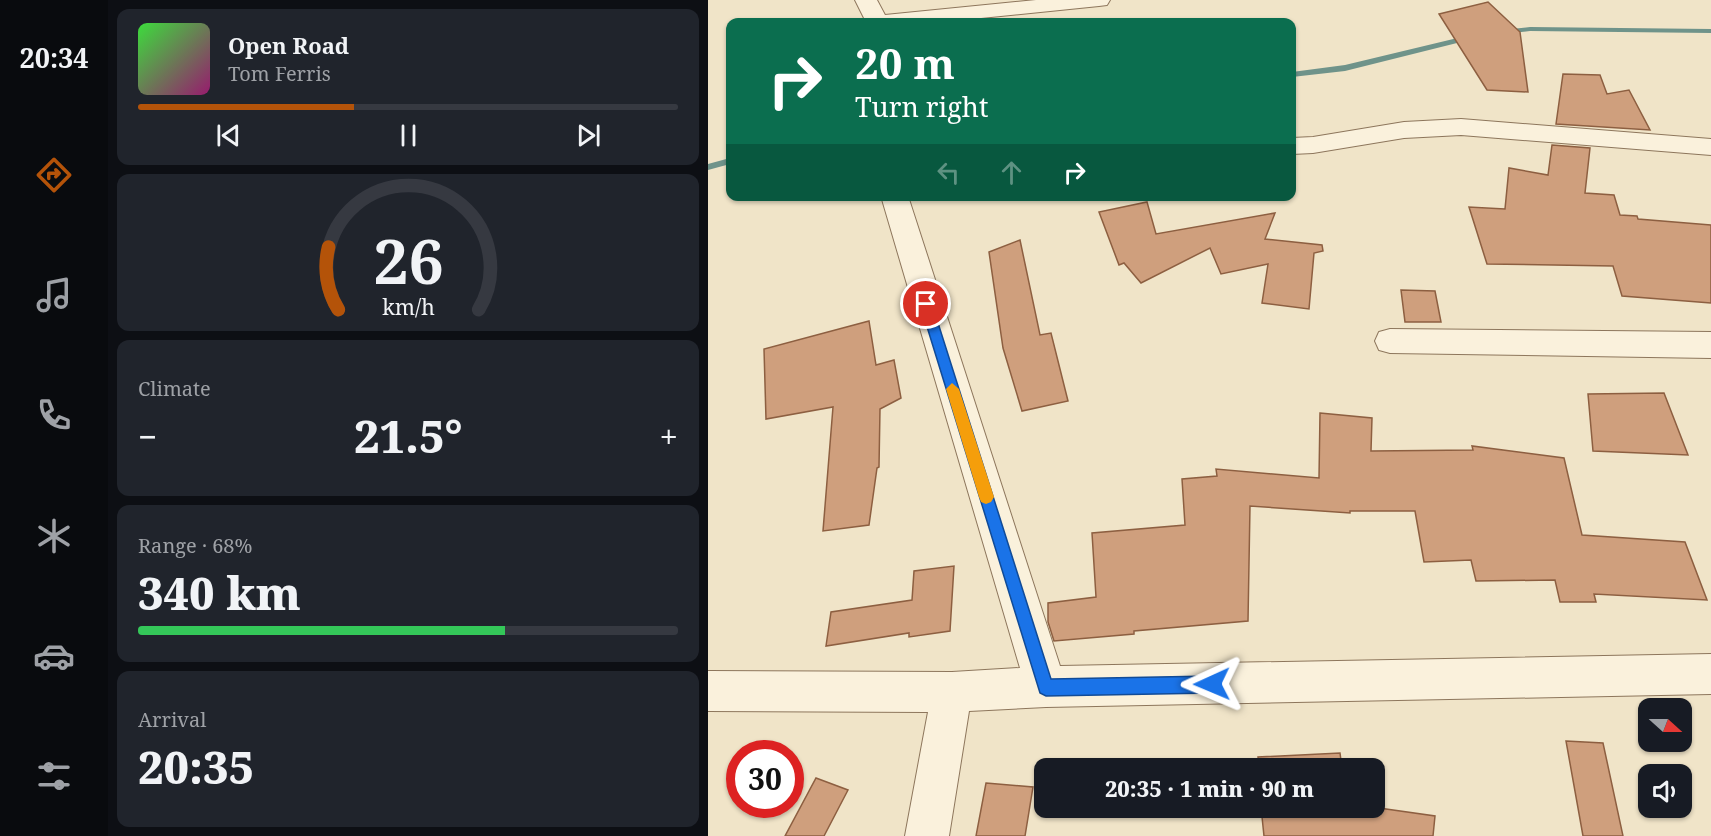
<!DOCTYPE html>
<meta charset="utf-8">
<style>
:root{--surface:#171b24;--page:#20242c;--text:#f1f3f6;--muted:#9ea1a6;--line:#363941;--accent:#b45309}
body{margin:0;font-family:"Noto Serif",serif;background:var(--page);color:var(--text);height:100vh;display:flex;flex-direction:column;font-size:22px;white-space:nowrap}
*{box-sizing:border-box;margin:0}
p{font-size:20px;color:var(--muted)}
.icon{flex:none;width:33px;height:33px;fill:none;stroke:currentColor;stroke-width:2;stroke-linecap:round;stroke-linejoin:round}
.map{position:relative;flex:1;overflow:hidden}
.drawer{display:flex;flex-direction:column;gap:9px;padding:9px;background:#0d0f14;width:600px}
.drawer>*{flex:none}
.banner{position:absolute;left:18px;top:18px;width:570px;height:183px;border-radius:12px;box-shadow:0 2px 4px #0004;background:#0b6e4f;color:#fff;overflow:hidden}
.needle{width:39px;rotate:111deg}
.buttons{position:absolute;left:930px;top:698px;display:grid;gap:12px}
.buttons a{display:grid;place-items:center;width:54px;height:54px;border-radius:12px;background:var(--surface);box-shadow:0 2px 4px #0004;font-size:30px}
.speed{position:absolute;left:18px;top:740px;display:flex;gap:12px;font-size:30px;font-weight:700;text-align:center}
.speed>*{display:grid;place-content:center;width:78px;height:78px;border-radius:50%;background:var(--surface);box-shadow:0 2px 4px #0004;line-height:1}
.speed .limit{border:9px solid #d22;background:#fff;color:#111}
.pin{position:absolute;display:grid;place-items:center;width:51px;height:51px;color:#fff;margin:-26px;border:3px solid #fff;border-radius:50%;box-shadow:0 2px 6px #0007}
.me{position:absolute;width:66px;margin:-33px;rotate:269deg;stroke-linejoin:round;filter:drop-shadow(0 0 4px #0008)}
.turn{display:flex;align-items:center;gap:21px;height:126px;padding:0 30px;font-size:27px}
.turn .icon{width:78px;height:78px;stroke-width:2.5}
.turn b{display:block;font-size:42px;line-height:51px}
.lanes{display:flex;align-items:center;height:57px;padding:0 30px;background:#0003;justify-content:center;gap:30px;direction:ltr}
.lanes .off{opacity:.35}
.big{font-size:45px;font-weight:800;line-height:1.1}
.drawer .card{flex:1;display:flex;flex-direction:column;justify-content:center;gap:9px;min-width:0;padding:0 21px;border-radius:12px;background:var(--page)}
.drawer .dial{align-items:center;gap:0}
.dial svg{height:156px;overflow:visible;fill:none;stroke:var(--line);stroke-width:7;stroke-linecap:round;text-anchor:middle}
.dial text{fill:var(--text);stroke:none}
.song{display:flex;align-items:center;gap:18px}
.cover{width:72px;height:72px;border-radius:9px;background:linear-gradient(135deg,hsl(120 70% 55%),hsl(320 70% 35%))}
.played{height:6px;border-radius:3px;background:linear-gradient(90deg,var(--accent) 40%,var(--line) 40%)}
.keys{display:flex;justify-content:space-around;direction:ltr}
.heat{display:flex;justify-content:space-between;align-items:center;font-size:33px;direction:ltr}
.charge{height:9px;border-radius:4px;background:linear-gradient(90deg,#34c759 68%,var(--line) 0)}
.trip{position:absolute;left:326px;top:758px;width:351px;height:60px;border-radius:12px;background:var(--surface);box-shadow:0 2px 4px #0004;font-weight:800;line-height:60px;text-align:center}
main{display:flex;flex:1;min-height:0}
.dock{display:flex;flex-direction:column;width:108px;justify-content:space-around;align-items:center;background:#090b0e;color:var(--muted)}
.dock .icon{width:42px;height:42px}
.dock .selected{color:var(--accent)}
.dock b{font-size:27px;color:var(--text)}
.map>svg:first-child{display:block}
.lines{fill:none;stroke-linecap:round;stroke-linejoin:round}
.stream{fill:#6f938a;fill-rule:evenodd}
.building{fill:#cf9f7d;stroke:#8d5f41;stroke-width:1.5}
.minor-casing{stroke:#8d765c;stroke-width:2}
.minor{fill:#faf1dc;fill-rule:evenodd}
.route{fill:#1a73e8;stroke:#114b97;stroke-width:1.5}
.slow{fill:#f59e0b}
</style>
<main>
<nav class="dock">
<b>20:34</b>
<svg class="icon selected" aria-label="directions" viewBox="0 0 24 24"><path d="M12 3l9 9-9 9-9-9zM9 14v-3h6M13 9l2 2-2 2"/></svg>
<svg class="icon" aria-label="music" viewBox="0 0 24 24"><path d="M9 18V5l10-2v13"/><circle cx="6" cy="18" r="3"/><circle cx="16" cy="16" r="3"/></svg>
<svg class="icon" aria-label="phone" viewBox="0 0 24 24"><path d="M5 4h4l2 5-3 2q2 4 5 5l2-3 5 2v4C11 20 4 13 5 4z"/></svg>
<svg class="icon" aria-label="climate" viewBox="0 0 24 24"><path d="M12 3v18M4 7l16 10M4 17L20 7"/></svg>
<svg class="icon" aria-label="car" viewBox="0 0 24 24"><path d="M5 17H2v-5l4-1 3-4h7l3 4 3 1v5h-3M9 17h6M6 11h13"/><circle cx="7" cy="17" r="2"/><circle cx="17" cy="17" r="2"/></svg>
<svg class="icon" aria-label="filters" viewBox="0 0 24 24"><path d="M4 7h16M4 17h16"/><circle cx="9" cy="7" r="2"/><circle cx="15" cy="17" r="2"/></svg>
</nav>
<section class="drawer">
<div class="card">
<div class="song"><i class="cover"></i><div><b>Open Road</b><p>Tom Ferris</p></div></div>
<div class="played"></div>
<div class="keys"><svg class="icon" aria-label="previous" viewBox="0 0 24 24"><path d="M18 5L8 12l10 7zM5 5v14"/></svg><svg class="icon" aria-label="pause" viewBox="0 0 24 24"><path d="M8 5v14M16 5v14"/></svg><svg class="icon" aria-label="next" viewBox="0 0 24 24"><path d="M6 5l10 7-10 7zM19 5v14"/></svg></div>
</div>
<div class="card dial"><svg viewBox="0 0 100 80">
<path d="M14 69A42 42 0 1 1 86 69"/>
<path d="M14 69A42 42 0 0 1 9 37" stroke="#b45309"/>
<text x="50" y="56" font-size="32" font-weight="700">26</text>
<text x="50" y="72" font-size="11">km/h</text>
</svg></div>
<div class="card"><p>Climate</p>
<div class="heat"><a>−</a><b class="big">21.5°</b><a>+</a></div>
</div>
<div class="card"><p>Range · 68%</p><b class="big">340 km</b><div class="charge"></div></div>
<div class="card"><p>Arrival</p><b class="big">20:35</b></div>
</section>
<div class="map">
<svg width="1003" height="836" viewBox="0 0 1003 836">
<rect width="100%" height="100%" fill="#f0e4c8"/>
<g class="lines">
<g class="stream">
<path d="M822 27 1003 29V33L822 31 794 34 790 32 794 30Z"/>
<path d="M762 35 766 37 765 39 637 71 584 77V72L637 65Z"/>
<path d="M22 158V164L0 170V164Z"/>
</g>
</g>
<g class="building">
<path d="M780 2 812 32 820 92 779 90 731 14Z"/>
<path d="M855 74 892 75 899 94 921 90 942 130 848 124Z"/>
<path d="M844 145 882 148 877 193 906 195 912 215 929 216 930 219 1003 225V303L914 296 905 266 779 264 761 207 797 209 801 168 840 175Z"/>
<path d="M439 202 448 234 567 213 557 239 614 245 615 251 606 253 601 309 554 303 560 264 513 274 502 248 433 283 416 263 411 265 391 212Z"/>
<path d="M312 240 332 335 343 333 360 401 314 411 295 348 281 252Z"/>
<path d="M693 290 727 291 733 322H697Z"/>
<path d="M161 321 168 365 186 360 193 398 172 409 171 467 169 468 161 525 115 531 125 407 58 419 56 349Z"/>
<path d="M956 393 980 455 885 451 880 394Z"/>
<path d="M612 413 664 418 663 451 765 450 764 446 856 458 874 535 977 542 999 600 886 594 888 602H852L847 580 768 581 763 560 716 562 707 511H642V513L542 506 540 621 426 631V634L346 641 340 622V603L388 597 384 533 477 525 474 479 509 476 508 469 611 478Z"/>
<path d="M246 566 242 631 201 637V633L118 646 123 612 204 600 206 571Z"/>
<path d="M858 741 895 743 915 836H875Z"/>
<path d="M632 753 634 768H551L550 757Z"/>
<path d="M108 778 140 790 116 836H77Z"/>
<path d="M278 783 325 787 317 836H268Z"/>
<path d="M553 807H664L727 816 725 836H556Z"/>
</g>
<g class="lines">
<defs>
<g id="minor">
<path d="M147 0H169L177 15 328 0H402L399 5 391 6 234 22H158Z"/>
<path d="M753 119 1003 139V155L753 135 696 138 605 153 584 154V138L605 137 696 122Z"/>
<path d="M173 196H200L352 666 1003 654V694L338 707 261 711 241 836H197L220 712 0 711V671L244 672 312 668Z"/>
<path d="M682 329 1003 332V358L682 353 671 350 667 341 671 332Z"/>
</g>
</defs>
<use href="#minor" class="minor-casing"/>
<use href="#minor" class="minor"/>
</g>
<path class="route" d="M218 300 224 304 343 679 504 676 510 678 513 684 510 690 504 693 338 696 332 693 212 304Z"/>
<path class="slow" d="M244 383 251 389 286 497 283 502 278 504 273 502 271 497 238 389Z"/>
</svg>
<div class="buttons">
<a><svg class="needle" viewBox="-14 -14 28 28"><path d="M0-13l5 13h-10z" fill="#e53935"/><path d="M0 13l5-13h-10z" fill="#9ea1a6"/></svg></a>
<a><svg class="icon" aria-label="sound" viewBox="0 0 24 24"><path d="M4 9h4l5-4v14l-5-4H4zM17 9q2 3 0 6"/></svg></a>
</div>
<div class="speed"><div class="limit">30</div></div>
<div class="pin" style="left:218px;top:304px;background:#d93025"><svg class="icon" aria-label="arrive" viewBox="0 0 24 24"><path d="M6 21V4h12l-3 4 3 4H6"/></svg></div>
<svg class="me" style="left:504px;top:684px" viewBox="-20 -20 40 40"><path d="M0-17L14 15 0 8-14 15z" fill="#1a73e8" stroke="#fff" stroke-width="4"/></svg>
<div class="trip">20:35 · 1 min · 90 m</div>
<div class="banner">
<div class="turn"><svg class="icon" aria-label="right" viewBox="0 0 24 24"><path d="M7 20v-9h11M14 6l5 5-5 5"/></svg><div><b>20 m</b>Turn right</div></div>
<div class="lanes"><svg class="icon off" aria-label="left" viewBox="0 0 24 24"><path d="M17 20v-9H6M10 6l-5 5 5 5"/></svg><svg class="icon off" aria-label="ahead" viewBox="0 0 24 24"><path d="M12 20V5M6 11l6-6 6 6"/></svg><svg class="icon" aria-label="right" viewBox="0 0 24 24"><path d="M7 20v-9h11M14 6l5 5-5 5"/></svg></div>
</div>
</div>
</main>
